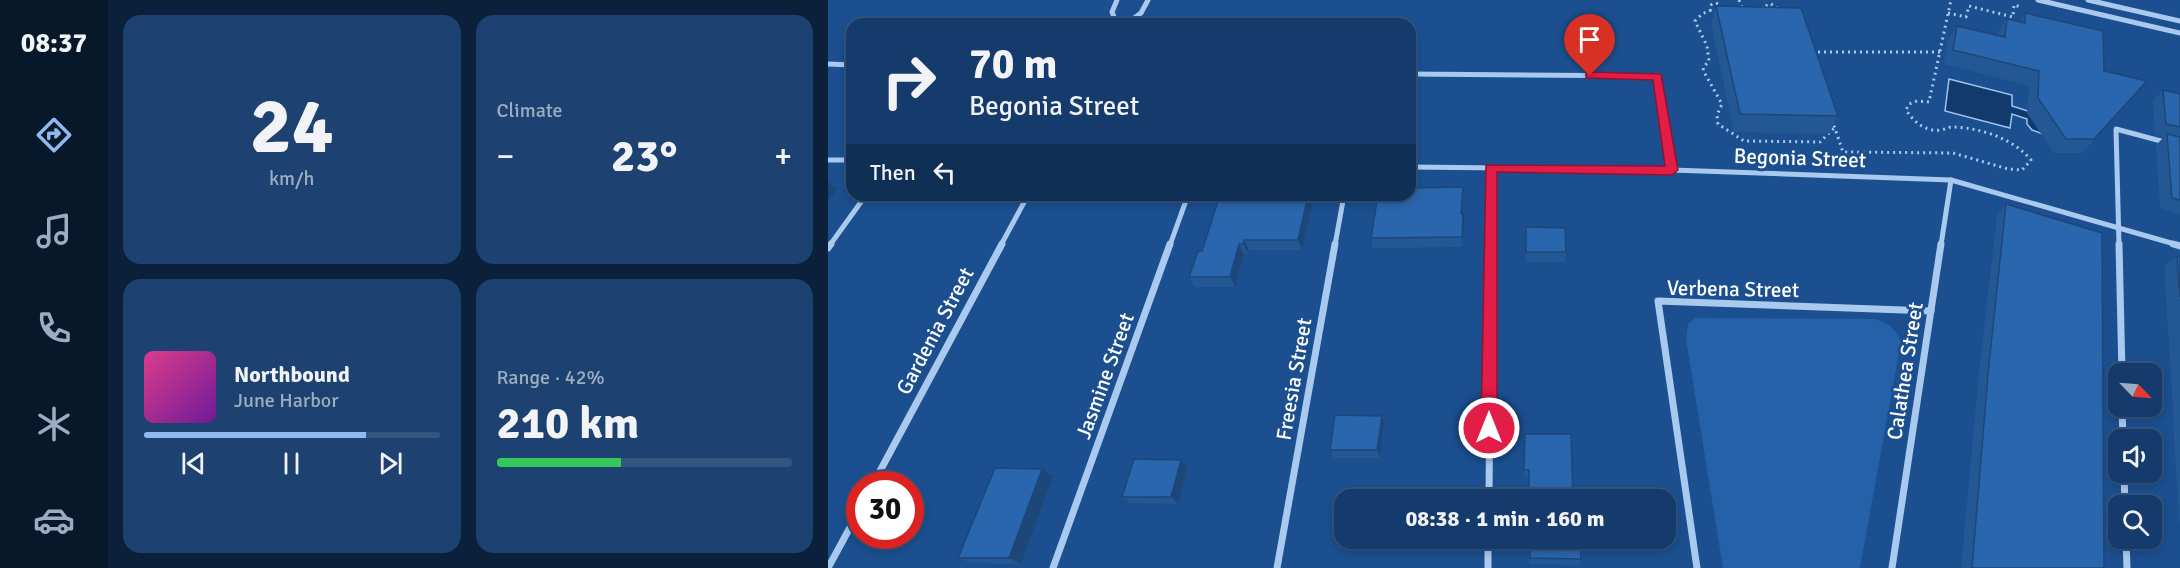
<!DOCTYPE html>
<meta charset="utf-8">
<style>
:root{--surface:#143b6b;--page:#1d4271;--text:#f1f3f6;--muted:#9dadc1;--line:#33557e;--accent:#90b9f0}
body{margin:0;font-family:Signika,sans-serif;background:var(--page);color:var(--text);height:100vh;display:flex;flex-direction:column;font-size:22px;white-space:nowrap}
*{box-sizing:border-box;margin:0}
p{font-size:20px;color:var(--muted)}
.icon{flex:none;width:33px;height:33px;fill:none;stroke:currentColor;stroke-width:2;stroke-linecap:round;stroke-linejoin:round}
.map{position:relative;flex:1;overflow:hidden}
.panel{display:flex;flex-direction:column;gap:15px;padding:15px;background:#0b203b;width:720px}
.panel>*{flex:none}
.guide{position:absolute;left:18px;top:18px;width:570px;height:183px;border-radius:18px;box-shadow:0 3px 9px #0003,0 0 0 2px var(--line);background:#143b6b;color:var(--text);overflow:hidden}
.needle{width:39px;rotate:115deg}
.fabs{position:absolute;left:1280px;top:363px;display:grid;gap:12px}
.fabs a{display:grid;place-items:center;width:54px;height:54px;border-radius:12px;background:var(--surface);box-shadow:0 3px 9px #0003,0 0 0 2px var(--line);font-size:30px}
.speed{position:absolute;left:18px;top:471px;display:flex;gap:12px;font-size:30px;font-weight:700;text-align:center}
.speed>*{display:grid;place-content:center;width:78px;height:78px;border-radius:50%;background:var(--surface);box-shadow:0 3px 9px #0003,0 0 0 2px var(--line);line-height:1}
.speed .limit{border:9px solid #d22;background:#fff;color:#111}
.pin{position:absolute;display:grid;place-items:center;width:51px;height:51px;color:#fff;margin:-62px -26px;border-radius:50% 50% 50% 0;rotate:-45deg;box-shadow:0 0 6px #0007}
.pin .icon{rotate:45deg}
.me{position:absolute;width:66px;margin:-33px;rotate:0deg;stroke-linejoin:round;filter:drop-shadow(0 0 4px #0008)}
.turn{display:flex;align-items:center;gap:21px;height:126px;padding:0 24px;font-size:27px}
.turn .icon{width:78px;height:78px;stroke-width:2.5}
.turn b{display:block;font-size:42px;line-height:51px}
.then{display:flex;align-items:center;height:57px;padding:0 24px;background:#0003;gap:12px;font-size:22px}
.big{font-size:45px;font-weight:700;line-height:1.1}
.panel .card{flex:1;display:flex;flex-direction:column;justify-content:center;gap:9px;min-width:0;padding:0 21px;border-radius:18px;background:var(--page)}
.panel .dial{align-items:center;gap:0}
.dial b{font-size:78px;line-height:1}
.song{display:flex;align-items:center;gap:18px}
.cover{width:72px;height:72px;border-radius:9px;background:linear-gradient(135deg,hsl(330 70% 55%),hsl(280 70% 35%))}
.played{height:6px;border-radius:3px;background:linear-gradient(90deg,var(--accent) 75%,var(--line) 75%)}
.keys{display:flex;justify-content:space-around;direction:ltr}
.heat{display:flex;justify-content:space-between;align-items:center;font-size:33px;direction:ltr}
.charge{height:9px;border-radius:4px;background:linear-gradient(90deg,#34c759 42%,var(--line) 0)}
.panel .tiles{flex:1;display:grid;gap:15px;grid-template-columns:repeat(2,1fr)}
.trip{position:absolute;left:506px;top:489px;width:342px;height:60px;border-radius:18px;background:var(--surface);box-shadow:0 3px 9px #0003,0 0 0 2px var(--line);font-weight:700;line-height:60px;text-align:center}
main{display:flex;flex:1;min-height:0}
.tabs{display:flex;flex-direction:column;width:108px;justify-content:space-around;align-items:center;background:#08182b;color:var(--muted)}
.tabs .icon{width:42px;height:42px}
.tabs .on{color:var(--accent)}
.tabs b{font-size:27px;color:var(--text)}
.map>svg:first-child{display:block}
.green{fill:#2461a8}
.water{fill:#123a6d;stroke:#9cc4f0;stroke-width:1.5}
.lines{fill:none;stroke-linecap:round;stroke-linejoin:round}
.path{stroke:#a9c9ee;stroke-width:3;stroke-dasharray:2 4;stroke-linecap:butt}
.street-far1{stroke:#a9c9ee;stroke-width:5}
.street{stroke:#a9c9ee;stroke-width:7}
.wall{fill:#245895}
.shaded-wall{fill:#1d4779}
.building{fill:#2a66ad;stroke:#1d4779;stroke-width:1.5}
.route{fill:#e11d48;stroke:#92132f;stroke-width:1.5}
.labels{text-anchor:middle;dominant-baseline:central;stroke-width:6;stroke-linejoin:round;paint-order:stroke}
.street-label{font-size:21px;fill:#fff;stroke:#1b4f8f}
</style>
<main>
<nav class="tabs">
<b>08:37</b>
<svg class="icon on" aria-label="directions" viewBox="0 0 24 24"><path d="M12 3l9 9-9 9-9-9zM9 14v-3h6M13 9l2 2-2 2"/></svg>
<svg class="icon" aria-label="music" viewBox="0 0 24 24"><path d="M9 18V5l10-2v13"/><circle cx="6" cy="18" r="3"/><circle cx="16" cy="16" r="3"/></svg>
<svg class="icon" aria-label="phone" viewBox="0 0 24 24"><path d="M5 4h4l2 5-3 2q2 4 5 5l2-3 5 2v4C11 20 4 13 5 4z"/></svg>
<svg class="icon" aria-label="climate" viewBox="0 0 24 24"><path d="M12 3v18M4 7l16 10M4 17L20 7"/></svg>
<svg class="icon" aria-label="car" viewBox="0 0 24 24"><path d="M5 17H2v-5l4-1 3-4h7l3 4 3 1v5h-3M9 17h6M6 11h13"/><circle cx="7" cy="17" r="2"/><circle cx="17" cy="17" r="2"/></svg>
</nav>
<section class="panel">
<div class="tiles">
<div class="card dial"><b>24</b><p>km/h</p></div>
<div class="card"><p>Climate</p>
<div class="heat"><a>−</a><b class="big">23°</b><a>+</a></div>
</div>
<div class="card">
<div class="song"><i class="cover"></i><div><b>Northbound</b><p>June Harbor</p></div></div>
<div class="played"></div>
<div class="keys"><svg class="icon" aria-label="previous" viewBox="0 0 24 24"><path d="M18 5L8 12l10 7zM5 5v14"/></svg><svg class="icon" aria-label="pause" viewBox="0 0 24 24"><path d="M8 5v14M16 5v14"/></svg><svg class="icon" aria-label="next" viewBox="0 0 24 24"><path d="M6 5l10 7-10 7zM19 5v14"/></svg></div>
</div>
<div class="card"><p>Range · 42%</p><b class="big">210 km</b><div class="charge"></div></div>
</div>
</section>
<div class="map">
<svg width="1352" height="568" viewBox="0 0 1352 568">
<rect width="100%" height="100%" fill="#1b4f8f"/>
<path class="green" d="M867 318 1046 319C1060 323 1068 328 1073 342L1032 568H895L858 339 860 324Z"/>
<path class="water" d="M1121 79 1184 95V106L1219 117 1220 136 1204 130 1199 124V119L1184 114 1182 128 1117 111Z"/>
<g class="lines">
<g class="path">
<path d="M911 0 915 10"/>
<circle cx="887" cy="8" r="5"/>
<path d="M943 4 949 8 948 11H938L934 7Z"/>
<path d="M883 10 874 14 867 21 879 46 881 61 875 68 876 72 894 104 889 115 890 124 916 141 992 142 1007 127"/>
<path d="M1120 13 1138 17 1141 6 1185 17 1186 5 1193 7"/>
<path d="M984 52H1112"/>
<path d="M1004 120 1015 152 1125 153 1180 169 1194 170 1203 160C1186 139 1153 128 1126 127 1122 126 1118 129 1113 130 1097 132 1086 122 1078 110L1081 104 1089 101 1101 102 1123 0"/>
</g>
<g class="street-far1">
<path d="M289 0 284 12 289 24"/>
<path d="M1210 0 1352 33"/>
<path d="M1260 0 1352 21"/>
<path d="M298 24 313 13 320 0"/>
<path d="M0 64 24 65"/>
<path d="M582 74 829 76 844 170"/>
<path d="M0 160H24"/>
<path d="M582 167 844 170 1123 180 1350 245"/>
<path d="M2 245 38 195"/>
<path d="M173 245 200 195"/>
<path d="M342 245 360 195"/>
<path d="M507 245 516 195"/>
<path d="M663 245V168"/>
<path d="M1113 245 1123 180"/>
<path d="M1291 245 1288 129 1352 146"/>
</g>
<g class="street">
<path d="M1291 244 1294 374"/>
<path d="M1345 244 1352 246"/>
<path d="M0 248 3 244"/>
<path d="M1294 406 1295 440"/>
<path d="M1296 472 1297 506"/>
<path d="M45 484 174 244"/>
<path d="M661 500 663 244"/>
<path d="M660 538V568"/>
<path d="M1298 538 1299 568"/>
<path d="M0 568 32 509"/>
<path d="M225 568 342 244"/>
<path d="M449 568 507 244"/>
<path d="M869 568 830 301 1103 311"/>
<path d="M1064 568 1113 244"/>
</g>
</g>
<g class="wall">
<path d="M888 6 1010 116 1001 134 906 132 883 24Z"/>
<path d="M1197 13 1276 71 1319 81 1254 153H1226L1199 113 1201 86 1116 64 1120 40 1129 26 1169 35V33L1179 19 1192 22Z"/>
<path d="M1335 90 1352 94V214L1332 208 1328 145 1336 137 1327 134 1325 101Z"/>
<path d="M486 197 474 250H421L420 254H416L407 287H367L361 277 374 251Z"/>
<path d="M635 198 634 214 636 224 634 247 545 248 543 238Z"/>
<path d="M1178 204 1276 568H1133L1150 383 1169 215Z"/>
<path d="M698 227 738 252 737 262H698Z"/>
<path d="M1349 256 1352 257V529L1345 423 1346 422 1336 266Z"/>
<path d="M556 424 552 458H506L502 450Z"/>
<path d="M697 434 745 500H701V477H696Z"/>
<path d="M360 467 350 504 303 503 294 497Z"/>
<path d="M214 469 225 476 193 564 143 563 130 558Z"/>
<path d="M701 538H752L753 559 751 565 701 564Z"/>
</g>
<g class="shaded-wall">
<path d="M0 181 9 189 0 201Z"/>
<path d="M635 187V198L634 224 633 214Z"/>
<path d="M480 195H485L486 197 474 250 470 240Z"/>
<path d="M635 214 636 224 634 247V237Z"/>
<path d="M416 240 421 250 420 254 415 244Z"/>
<path d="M411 244 416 254 407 287 402 277Z"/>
<path d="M554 416 556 424 552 458 549 450Z"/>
<path d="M353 460 360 467 350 504 343 497Z"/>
<path d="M214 469 225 476 193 564 181 558Z"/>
</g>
<g class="building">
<path d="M888 6 973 8 1010 116 912 114Z"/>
<path d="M1197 13 1275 31 1276 71 1319 81 1266 139H1238L1210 98 1211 71 1125 50 1129 26 1177 37 1179 19 1197 23Z"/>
<path d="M1335 90 1352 94V127L1338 124Z"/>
<path d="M1339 134 1352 137V200L1344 198Z"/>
<path d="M635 187 633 214H635L634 237 543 238 550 195H582V188Z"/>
<path d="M392 195H480L470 240H416L415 244H411L402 277H361L370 251H374Z"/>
<path d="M1178 204 1274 233 1276 568H1144L1160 374Z"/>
<path d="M698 227 737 228 738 252H698Z"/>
<path d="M1349 256 1352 257V297Z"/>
<path d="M507 415 554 416 549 450H502Z"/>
<path d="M697 434H743L745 500H701V470H696Z"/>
<path d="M306 459 353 460 343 497H294Z"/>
<path d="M167 468 214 469 181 558H130Z"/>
<path d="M702 538H752L753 559 702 558Z"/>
</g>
<path class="route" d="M762 72 833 74 850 170 844 175 669 172V428L667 434 661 436 656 434 653 428 658 165 837 166 825 80 758 78V73Z"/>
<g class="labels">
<g class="street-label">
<text transform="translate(972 158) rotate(2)">Begonia Street</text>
<text transform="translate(905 289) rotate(1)">Verbena Street</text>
<text transform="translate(107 331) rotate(-62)">Gardenia Street</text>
<text transform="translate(1077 371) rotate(-81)">Calathea Street</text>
<text transform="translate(277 376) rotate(-70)">Jasmine Street</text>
<text transform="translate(466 379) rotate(-80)">Freesia Street</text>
</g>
</g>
</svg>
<div class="fabs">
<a><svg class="needle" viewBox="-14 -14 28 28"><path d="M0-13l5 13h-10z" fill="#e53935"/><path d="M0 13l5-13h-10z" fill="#9dadc1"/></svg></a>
<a><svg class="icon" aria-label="sound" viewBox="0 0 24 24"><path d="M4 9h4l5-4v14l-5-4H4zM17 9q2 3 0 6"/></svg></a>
<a><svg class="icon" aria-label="search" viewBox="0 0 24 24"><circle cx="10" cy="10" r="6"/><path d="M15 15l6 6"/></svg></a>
</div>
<div class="speed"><div class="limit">30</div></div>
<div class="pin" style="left:762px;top:76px;background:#d93025"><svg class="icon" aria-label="arrive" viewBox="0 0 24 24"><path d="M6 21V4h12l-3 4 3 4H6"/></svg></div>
<svg class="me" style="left:661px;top:428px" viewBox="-20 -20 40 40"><circle r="17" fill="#e11d48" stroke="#fff" stroke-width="3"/><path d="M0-11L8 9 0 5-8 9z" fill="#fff"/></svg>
<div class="trip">08:38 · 1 min · 160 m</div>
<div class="guide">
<div class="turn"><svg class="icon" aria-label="right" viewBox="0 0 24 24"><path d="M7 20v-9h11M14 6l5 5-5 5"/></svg><div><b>70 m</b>Begonia Street</div></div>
<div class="then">Then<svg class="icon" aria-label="left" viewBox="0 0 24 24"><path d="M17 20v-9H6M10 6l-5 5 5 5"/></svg></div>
</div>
</div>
</main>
